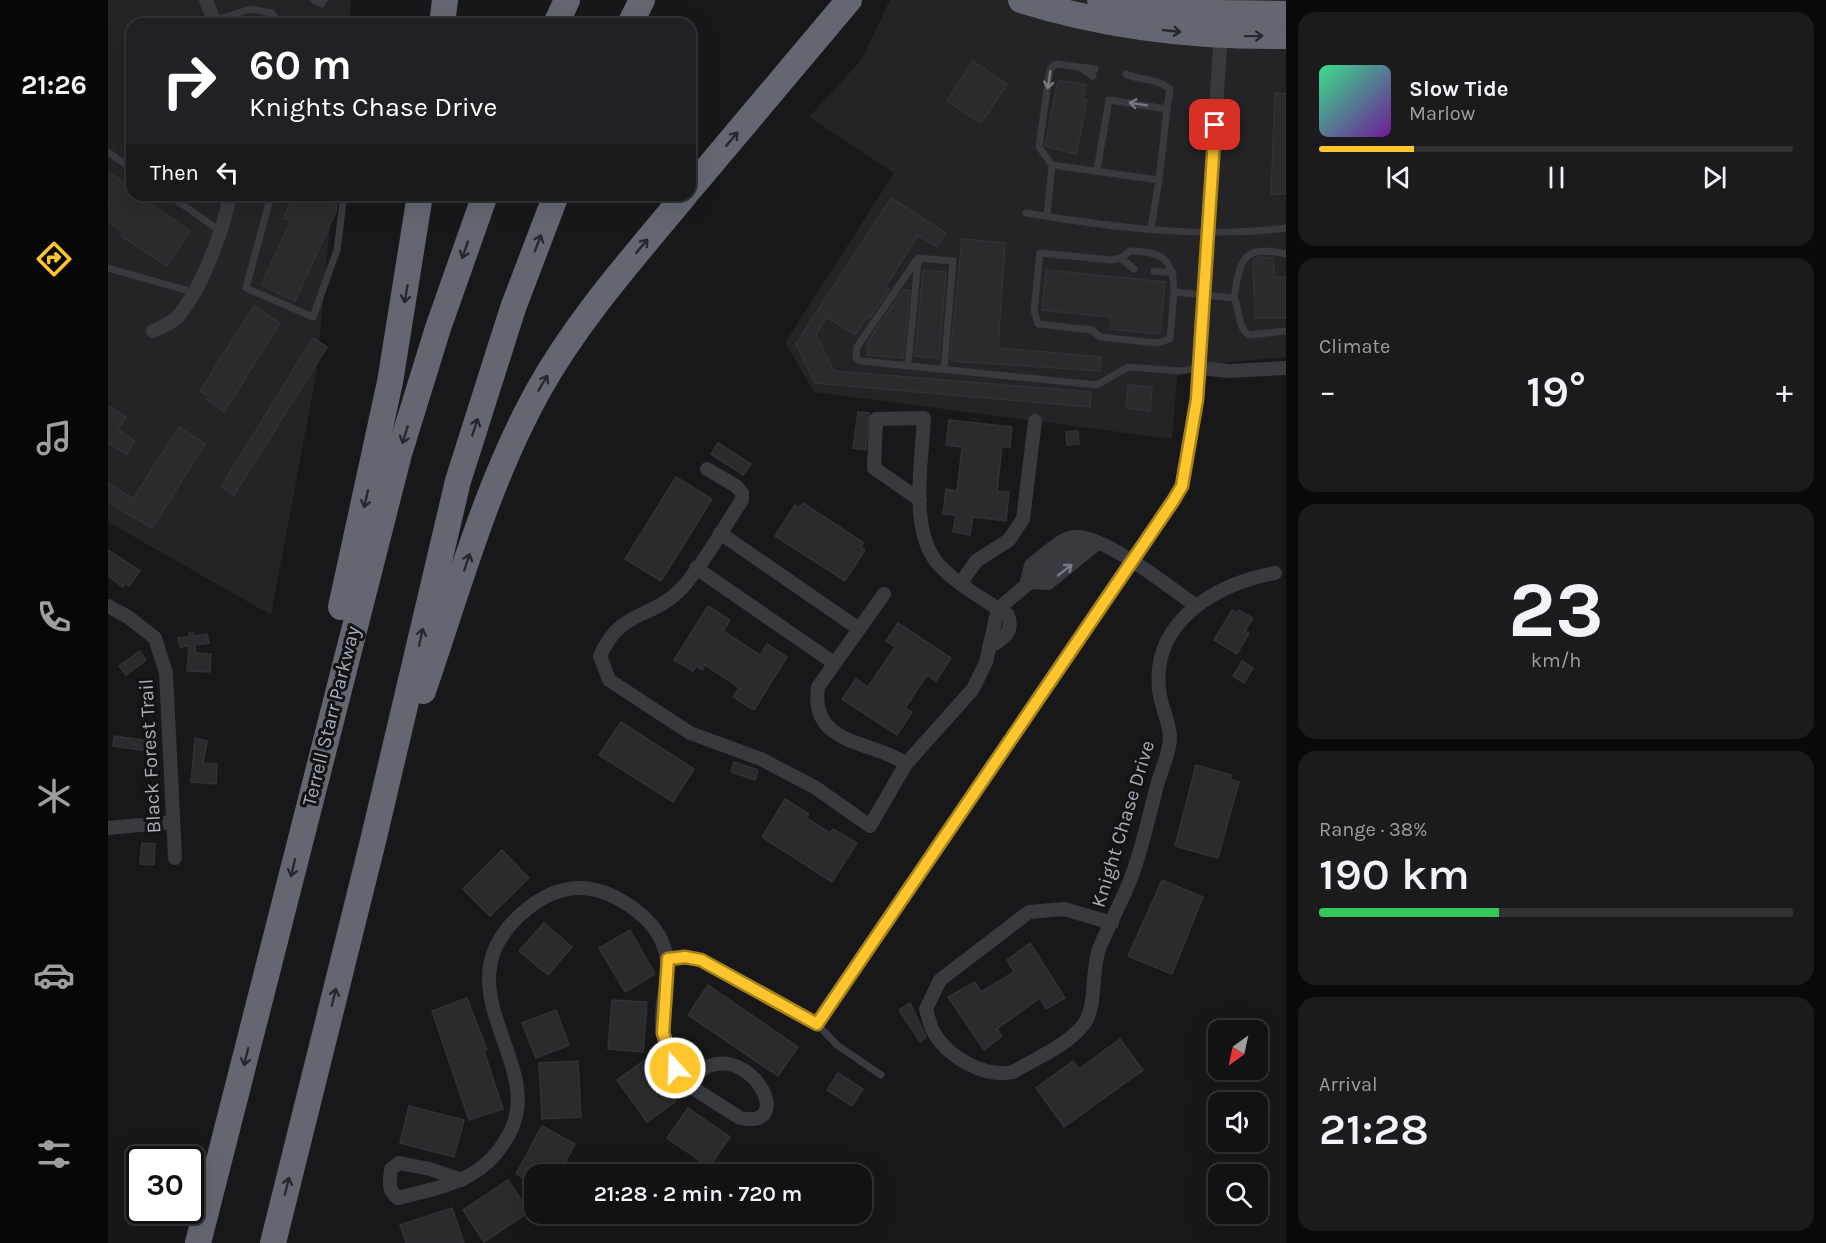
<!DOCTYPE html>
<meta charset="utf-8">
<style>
:root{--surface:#121214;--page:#1b1b1d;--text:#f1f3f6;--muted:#9c9ea0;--line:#313234;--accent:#fec62c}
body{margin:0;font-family:Karla,sans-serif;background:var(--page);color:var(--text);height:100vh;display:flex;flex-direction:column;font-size:22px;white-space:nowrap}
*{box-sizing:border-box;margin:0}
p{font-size:20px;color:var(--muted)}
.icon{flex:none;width:33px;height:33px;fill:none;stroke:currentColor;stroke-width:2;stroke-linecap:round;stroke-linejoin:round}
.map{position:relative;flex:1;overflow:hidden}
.side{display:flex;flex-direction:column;gap:12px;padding:12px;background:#0a0a0b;width:540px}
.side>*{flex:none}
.banner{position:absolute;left:18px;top:18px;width:570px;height:183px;border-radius:18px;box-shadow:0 6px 24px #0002,0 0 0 2px var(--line);background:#202124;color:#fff;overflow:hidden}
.needle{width:39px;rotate:213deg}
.controls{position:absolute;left:1100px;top:1020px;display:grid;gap:12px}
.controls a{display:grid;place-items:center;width:60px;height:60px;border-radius:12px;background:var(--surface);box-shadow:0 6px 24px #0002,0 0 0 2px var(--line);font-size:30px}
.speed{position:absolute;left:18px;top:1146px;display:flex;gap:12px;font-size:30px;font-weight:700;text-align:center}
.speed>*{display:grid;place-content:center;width:78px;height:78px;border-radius:50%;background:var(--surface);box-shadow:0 6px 24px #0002,0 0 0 2px var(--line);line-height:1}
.speed .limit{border:3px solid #111;border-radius:9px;background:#fff;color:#111}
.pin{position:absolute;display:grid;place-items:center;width:51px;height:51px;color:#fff;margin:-26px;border-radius:12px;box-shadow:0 3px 9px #0006}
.me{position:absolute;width:66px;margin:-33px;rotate:340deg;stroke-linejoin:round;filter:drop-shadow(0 0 4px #0008)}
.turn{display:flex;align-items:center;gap:21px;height:126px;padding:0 24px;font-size:27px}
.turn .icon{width:78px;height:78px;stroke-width:2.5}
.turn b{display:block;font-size:42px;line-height:51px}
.then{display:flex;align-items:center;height:57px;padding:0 24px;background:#0003;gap:12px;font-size:22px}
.big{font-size:45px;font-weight:600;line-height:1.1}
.side .widget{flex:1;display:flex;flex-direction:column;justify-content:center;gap:9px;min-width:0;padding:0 21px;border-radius:18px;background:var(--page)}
.side .dial{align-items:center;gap:0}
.dial b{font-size:78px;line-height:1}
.song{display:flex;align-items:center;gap:18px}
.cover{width:72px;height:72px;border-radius:9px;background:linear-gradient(135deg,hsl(150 70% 55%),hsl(280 70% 35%))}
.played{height:6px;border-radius:3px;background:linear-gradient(90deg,var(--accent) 20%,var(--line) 20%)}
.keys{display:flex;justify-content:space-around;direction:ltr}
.heat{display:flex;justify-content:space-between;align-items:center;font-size:33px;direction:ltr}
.charge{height:9px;border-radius:4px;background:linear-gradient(90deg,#34c759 38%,var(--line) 0)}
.trip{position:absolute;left:416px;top:1164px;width:348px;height:60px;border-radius:18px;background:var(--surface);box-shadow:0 6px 24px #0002,0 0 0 2px var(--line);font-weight:600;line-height:60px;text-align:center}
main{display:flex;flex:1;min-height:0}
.dock{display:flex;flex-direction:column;width:108px;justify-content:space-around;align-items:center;background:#070708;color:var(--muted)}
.dock .icon{width:42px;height:42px}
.dock .selected{color:var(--accent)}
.dock b{font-size:27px;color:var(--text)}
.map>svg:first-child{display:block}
.built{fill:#242427}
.building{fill:#2b2b2e;stroke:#323236;stroke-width:1.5}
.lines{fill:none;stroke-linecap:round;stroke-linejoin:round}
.lane{stroke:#393940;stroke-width:7}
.street{stroke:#393940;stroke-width:14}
.highway{stroke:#646771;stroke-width:26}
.oneway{stroke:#27282c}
.oneway2{stroke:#777984}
.route-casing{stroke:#a5811d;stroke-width:15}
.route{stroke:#fec62c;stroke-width:10}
.labels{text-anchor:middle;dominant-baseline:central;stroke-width:6;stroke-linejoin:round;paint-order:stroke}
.street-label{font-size:20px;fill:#a9adbb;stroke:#131315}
</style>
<main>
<nav class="dock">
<b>21:26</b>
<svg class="icon selected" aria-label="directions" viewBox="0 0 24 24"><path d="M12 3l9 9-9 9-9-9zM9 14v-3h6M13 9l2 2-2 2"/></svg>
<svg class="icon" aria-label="music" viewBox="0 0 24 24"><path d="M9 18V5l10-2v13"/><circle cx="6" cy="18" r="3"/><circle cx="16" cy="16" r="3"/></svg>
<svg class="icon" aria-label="phone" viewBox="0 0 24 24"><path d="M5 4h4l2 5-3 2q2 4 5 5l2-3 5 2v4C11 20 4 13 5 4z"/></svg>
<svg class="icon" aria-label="climate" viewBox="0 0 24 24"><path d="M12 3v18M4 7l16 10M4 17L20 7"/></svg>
<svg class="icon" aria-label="car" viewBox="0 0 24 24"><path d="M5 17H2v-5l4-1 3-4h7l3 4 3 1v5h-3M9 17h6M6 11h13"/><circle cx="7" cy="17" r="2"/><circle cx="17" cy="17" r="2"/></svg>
<svg class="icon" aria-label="filters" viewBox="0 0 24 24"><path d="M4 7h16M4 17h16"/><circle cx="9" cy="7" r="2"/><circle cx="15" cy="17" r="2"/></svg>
</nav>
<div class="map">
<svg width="1178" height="1243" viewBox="0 0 1178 1243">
<rect width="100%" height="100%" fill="#18181a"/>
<g class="built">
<path d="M0 0H243L241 24H24V195H225L208 376 163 615 0 522Z"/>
<path d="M782 0H1178V357L1070 367 1064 439 706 392 677 343 786 173 701 117 754 59Z"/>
</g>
<g class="building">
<path d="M865 61 899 84 873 123 839 101Z"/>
<path d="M950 80 978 85 975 99 979 100 968 154 937 146Z"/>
<path d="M1167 93 1178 94V194H1163Z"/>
<path d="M0 172 24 187V195H43L38 200 82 231 59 266 13 236 15 232 0 222Z"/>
<path d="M169 195H208L229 204 228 212 187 301 153 285 183 221 176 218 182 202Z"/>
<path d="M783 198 838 233 829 247 810 235 777 288 782 289 761 319 762 313 747 335 719 317 708 334 726 371 983 392 982 407 707 383 688 344Z"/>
<path d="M854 239 897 243 890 348 993 357 992 371 844 361 842 358Z"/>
<path d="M1151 257 1166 258V277H1178V318H1147L1145 260Z"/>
<path d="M815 270 838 272 831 358 807 356Z"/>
<path d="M938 270 1057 282 1052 334 1002 329 1003 317 934 310Z"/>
<path d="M795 290H802L795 358 759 355 760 341Z"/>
<path d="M146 306 172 323 116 412 99 400 101 397 92 391Z"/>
<path d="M205 338 219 347 126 495 113 487Z"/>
<path d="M1020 385 1044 387 1042 411 1018 408Z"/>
<path d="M0 406 18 417 10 430 27 441 18 454 1 443 0 445Z"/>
<path d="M750 412 761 413 758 450 745 448Z"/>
<path d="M841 420 904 427 902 447H894L889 491 901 492 898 521 865 517 862 535 845 532 848 515 835 514 838 489 849 491 854 447 838 445Z"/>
<path d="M71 427 97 444 44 528 0 502V483L25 499Z"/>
<path d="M970 431 971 444 959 445 958 432Z"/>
<path d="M610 443 643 464 635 475 603 454Z"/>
<path d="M568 477 604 499 553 581 517 559Z"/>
<path d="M695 503 756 543 753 547 757 550 737 581 667 536 687 505 691 508Z"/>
<path d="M0 550 32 571 21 586 17 583 15 587 0 576Z"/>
<path d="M600 606 622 620 615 631 652 655 659 644 679 657 646 710 625 697 631 688 618 679 597 665 594 670 588 666 585 671 566 660Z"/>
<path d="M1124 610 1130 613 1131 610 1145 618 1137 631 1141 633 1129 654 1106 640Z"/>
<path d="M790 623 843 658 828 681 819 675 797 708 804 712 789 735 734 699 748 679 760 687 787 647 778 641Z"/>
<path d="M81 633H85L86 636 99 634 101 643 87 645 88 653 103 654 102 672 79 671 81 646 72 647 70 638 81 637Z"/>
<path d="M32 651 38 660 18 675 11 666Z"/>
<path d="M1134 661 1145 668 1136 683 1125 676Z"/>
<path d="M513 722 586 769 565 802 491 755Z"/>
<path d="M6 736 41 741 39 751 5 746Z"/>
<path d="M87 738 99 741 95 763 109 764 108 784 83 782Z"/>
<path d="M626 762 650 770 647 780 623 772Z"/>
<path d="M1088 765 1123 775 1122 779 1131 782 1110 858 1067 846Z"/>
<path d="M677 799 701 814 698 818 722 833 725 829 749 843 724 882 654 837Z"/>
<path d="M34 843 47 844 46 865 32 864Z"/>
<path d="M394 850 421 878 382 916 355 889Z"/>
<path d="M1054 880 1095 897 1064 974 1020 956Z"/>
<path d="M436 923 464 947 440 975 411 951Z"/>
<path d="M522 930 547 974 517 992 491 948Z"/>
<path d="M922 943 957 998 938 1009 932 998 889 1029 894 1036 876 1050 840 997 867 982 873 992 906 972 899 960Z"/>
<path d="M600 985 690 1047 670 1076 580 1015Z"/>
<path d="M359 998 379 1050 376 1051 395 1109 361 1120 324 1011Z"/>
<path d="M504 1000 539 1002 535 1052 500 1049Z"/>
<path d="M802 1003 818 1037 812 1042 791 1010Z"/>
<path d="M448 1010 461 1045 428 1058 414 1023Z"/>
<path d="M1012 1039 1035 1070 956 1127 928 1088 965 1061 971 1069Z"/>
<path d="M538 1059 568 1101 539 1122 509 1080Z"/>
<path d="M470 1061 473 1117 434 1119 431 1063Z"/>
<path d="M730 1073 755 1089 744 1106 719 1090Z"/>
<path d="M301 1106 356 1120 346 1157 292 1143Z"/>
<path d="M580 1108 622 1137 601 1167 559 1138Z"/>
<path d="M434 1126 467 1144 451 1174H426V1184L408 1174Z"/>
<path d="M400 1180 421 1212 376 1242 355 1210Z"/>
<path d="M344 1208 356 1243H298L292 1225Z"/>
</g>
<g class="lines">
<g class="lane">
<path d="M206 0 214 4 216 0"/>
<path d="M106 21 142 9 164 13 171 24"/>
<path d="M973 68 985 76"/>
<path d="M1018 74C1032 81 1050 78 1062 89L1059 109"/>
<path d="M0 152 24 169"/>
<path d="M944 165 931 147 942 69 948 64 987 69"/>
<path d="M989 170 1001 100 1059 109 1051 180"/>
<path d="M61 195 112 231"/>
<path d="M163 195 138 288 205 317 229 250 236 195"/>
<path d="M918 213C1002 227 1092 239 1178 228"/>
<path d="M939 216 944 165 1051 180 1043 228"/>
<path d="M1178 254C1134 244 1132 260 1126 298 1133 311 1128 326 1141 335L1178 331"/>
<path d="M1013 258 1026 269"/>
<path d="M0 268 85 292"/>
<path d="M1046 271 1065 273"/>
<path d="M1066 292 1062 339 1049 343 992 337 984 330 930 324 926 311 932 253 1003 260 1013 258 1022 251C1054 252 1065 257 1066 292L1126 298"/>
<path d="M800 365 810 261"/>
<path d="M836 368 845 261 810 258 749 347 748 358 753 361 989 385 1020 367 1072 371 1091 368"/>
<path d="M709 1024 729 1045 773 1075"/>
</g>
<g class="street">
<path d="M98 0 107 24"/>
<path d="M45 331C53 327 67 322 72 314 95 285 115 231 122 195"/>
<path d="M1091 368 1122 371 1178 368"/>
<path d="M599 469 628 486 634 493V500C616 527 595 565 574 588 544 620 513 608 492 656L501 680 582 733 653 759 708 788 762 826 798 764 865 689 878 662 890 609 953 556 977 544 989 543"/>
<path d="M812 500 766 468 768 419 816 418C814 461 800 533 832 566 851 586 877 600 900 615 906 632 896 639 881 647"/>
<path d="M612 533 751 629"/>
<path d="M588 568 726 663"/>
<path d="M919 582 923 565C934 557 952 539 965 537 994 533 1064 589 1088 606"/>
<path d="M919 582 940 583 988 544"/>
<path d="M853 583 868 561 901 540 915 519 927 421"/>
<path d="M776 594 710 687C701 747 766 740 798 764"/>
<path d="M0 606 20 617 47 638 58 673 67 858"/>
<path d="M0 828 64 822"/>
<path d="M1004 923 956 909 921 912 832 980 818 1009C820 1016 822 1025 825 1031 839 1057 876 1078 905 1072 928 1058 959 1046 976 1024 989 1007 983 971 991 949 1000 927 1012 905 1021 883 1034 851 1041 815 1050 782 1054 769 1062 751 1062 738 1062 722 1052 705 1051 689 1044 621 1109 583 1167 573"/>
<path d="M560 959 577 957 593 960 709 1024 1065 501 1074 486 1089 399 1115 0"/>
<path d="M354 1180 322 1169 291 1163 283 1169C282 1181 279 1191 290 1198 341 1185 380 1180 404 1128 435 1058 327 983 419 909 438 894 458 885 482 889 505 892 532 910 546 928 574 966 548 997 555 1034 559 1052 568 1069 579 1083L580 1085 632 1118C687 1130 647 1049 601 1066 593 1069 586 1076 579 1083"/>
</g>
<g class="highway">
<path d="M913 0C999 27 1088 37 1178 36"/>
<path d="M992 0 1114 13 1178 14"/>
<path d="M334 24 337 0"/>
<path d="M448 24 459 0"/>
<path d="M522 24 534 0"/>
<path d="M582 189 741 0"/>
<path d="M233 607 282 382 312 195"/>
<path d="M315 691C350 590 378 485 430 391 470 319 525 258 577 195"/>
<path d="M90 1243 291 454 330 328 377 195"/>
<path d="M165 1243 266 837 350 481 405 308 448 195"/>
</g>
</g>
<defs><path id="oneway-shaft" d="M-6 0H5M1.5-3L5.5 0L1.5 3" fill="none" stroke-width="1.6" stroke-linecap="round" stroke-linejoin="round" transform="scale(1.5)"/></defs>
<g class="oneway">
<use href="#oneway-shaft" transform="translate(1064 31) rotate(6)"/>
<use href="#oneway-shaft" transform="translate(1146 36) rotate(-1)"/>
<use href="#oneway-shaft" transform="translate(624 139) rotate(-50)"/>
<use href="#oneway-shaft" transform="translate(430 243) rotate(-69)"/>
<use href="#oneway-shaft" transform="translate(534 246) rotate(-50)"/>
<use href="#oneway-shaft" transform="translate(357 250) rotate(109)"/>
<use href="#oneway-shaft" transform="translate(298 294) rotate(100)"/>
<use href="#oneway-shaft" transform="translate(435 383) rotate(-59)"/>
<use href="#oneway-shaft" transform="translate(367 427) rotate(-72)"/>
<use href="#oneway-shaft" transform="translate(297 435) rotate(107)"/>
<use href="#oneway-shaft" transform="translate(258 499) rotate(103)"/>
<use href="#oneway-shaft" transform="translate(359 562) rotate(-72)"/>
<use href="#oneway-shaft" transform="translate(313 637) rotate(-77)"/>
<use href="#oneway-shaft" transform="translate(185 868) rotate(103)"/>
<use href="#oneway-shaft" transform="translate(226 997) rotate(-76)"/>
<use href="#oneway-shaft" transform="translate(138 1057) rotate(104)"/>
<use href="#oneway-shaft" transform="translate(179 1186) rotate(-76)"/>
</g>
<g class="oneway2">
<use href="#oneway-shaft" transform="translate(941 80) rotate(99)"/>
<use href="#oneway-shaft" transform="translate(1030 104) rotate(-171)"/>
<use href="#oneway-shaft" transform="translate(957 570) rotate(-38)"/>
</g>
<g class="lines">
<defs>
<path id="route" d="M567 1068 555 1033 560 959 577 957 593 960 709 1024 1065 501 1074 486 1089 399 1107 125"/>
</defs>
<use href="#route" class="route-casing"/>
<use href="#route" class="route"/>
</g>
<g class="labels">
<g class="street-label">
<text transform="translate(223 716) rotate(-76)">Terrell Starr Parkway</text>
<text transform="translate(42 756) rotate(-93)">Black Forest Trail</text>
<text transform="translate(1015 824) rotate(-73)">Knight Chase Drive</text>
</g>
</g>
</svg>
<div class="controls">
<a><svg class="needle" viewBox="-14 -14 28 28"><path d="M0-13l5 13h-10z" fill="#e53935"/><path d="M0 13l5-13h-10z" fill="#9c9ea0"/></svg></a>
<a><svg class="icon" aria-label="sound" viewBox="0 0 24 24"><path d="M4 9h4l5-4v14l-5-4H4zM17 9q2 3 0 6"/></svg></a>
<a><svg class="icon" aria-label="search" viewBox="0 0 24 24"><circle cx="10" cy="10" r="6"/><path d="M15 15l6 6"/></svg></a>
</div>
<div class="speed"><div class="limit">30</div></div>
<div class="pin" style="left:1107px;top:125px;background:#d93025"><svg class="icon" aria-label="arrive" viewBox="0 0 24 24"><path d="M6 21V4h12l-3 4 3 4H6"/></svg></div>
<svg class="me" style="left:567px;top:1068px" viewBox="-20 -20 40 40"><circle r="17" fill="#fec62c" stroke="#fff" stroke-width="3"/><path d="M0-11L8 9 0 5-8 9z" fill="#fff"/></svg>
<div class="trip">21:28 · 2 min · 720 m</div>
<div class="banner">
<div class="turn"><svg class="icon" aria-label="right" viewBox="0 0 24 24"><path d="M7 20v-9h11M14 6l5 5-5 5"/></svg><div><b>60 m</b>Knights Chase Drive</div></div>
<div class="then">Then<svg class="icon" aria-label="left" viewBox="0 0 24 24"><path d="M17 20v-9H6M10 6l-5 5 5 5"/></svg></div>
</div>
</div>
<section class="side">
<div class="widget">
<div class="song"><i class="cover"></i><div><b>Slow Tide</b><p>Marlow</p></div></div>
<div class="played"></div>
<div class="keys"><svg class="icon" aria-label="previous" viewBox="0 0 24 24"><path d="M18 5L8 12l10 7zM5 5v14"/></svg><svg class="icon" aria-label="pause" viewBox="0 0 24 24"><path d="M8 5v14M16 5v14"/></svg><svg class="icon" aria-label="next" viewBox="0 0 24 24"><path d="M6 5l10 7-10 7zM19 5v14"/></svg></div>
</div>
<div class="widget"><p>Climate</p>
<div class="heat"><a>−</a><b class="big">19°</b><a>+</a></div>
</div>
<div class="widget dial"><b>23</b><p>km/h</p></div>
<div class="widget"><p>Range · 38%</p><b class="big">190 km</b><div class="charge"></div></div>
<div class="widget"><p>Arrival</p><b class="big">21:28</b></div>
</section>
</main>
